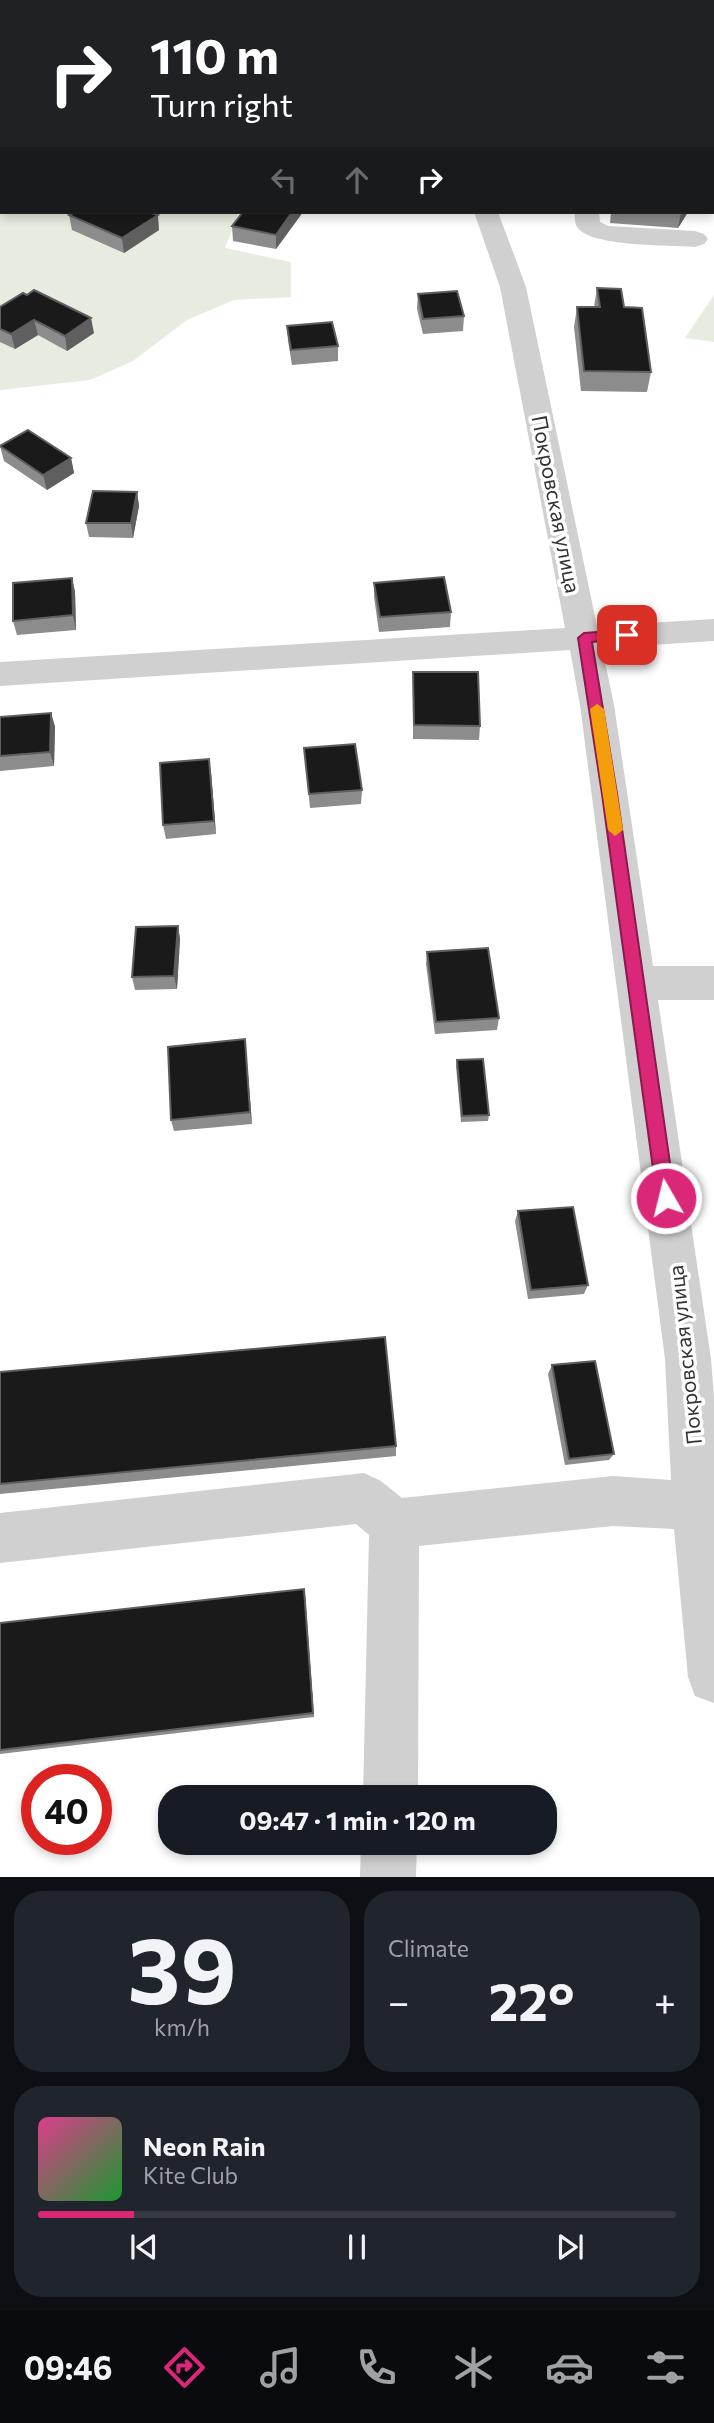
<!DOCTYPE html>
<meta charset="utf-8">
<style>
:root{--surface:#171b24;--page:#20242c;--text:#f1f3f6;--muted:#9ea1a6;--line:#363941;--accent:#db2777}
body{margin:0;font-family:Commissioner,sans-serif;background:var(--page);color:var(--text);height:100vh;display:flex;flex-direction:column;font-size:26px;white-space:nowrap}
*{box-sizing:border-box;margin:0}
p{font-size:23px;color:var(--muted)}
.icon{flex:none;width:38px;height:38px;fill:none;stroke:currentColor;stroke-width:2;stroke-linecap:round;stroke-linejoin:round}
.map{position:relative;height:1877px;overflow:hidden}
.drawer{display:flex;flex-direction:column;gap:14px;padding:14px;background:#0d0f14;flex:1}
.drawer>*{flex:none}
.banner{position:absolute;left:0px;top:0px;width:714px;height:214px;box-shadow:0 4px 10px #0003;background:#202124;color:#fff;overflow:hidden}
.speed{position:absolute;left:21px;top:1764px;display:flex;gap:14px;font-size:35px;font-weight:700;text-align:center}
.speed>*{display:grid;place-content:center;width:91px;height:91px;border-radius:50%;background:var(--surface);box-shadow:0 4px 10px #0003;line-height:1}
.speed .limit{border:10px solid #d22;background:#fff;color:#111}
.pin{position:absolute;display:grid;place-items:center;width:60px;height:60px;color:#fff;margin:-30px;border-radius:14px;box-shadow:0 4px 10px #0006}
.me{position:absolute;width:77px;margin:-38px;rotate:352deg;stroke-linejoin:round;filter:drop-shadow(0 0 5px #0008)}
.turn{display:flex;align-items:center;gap:24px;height:147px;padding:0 35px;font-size:32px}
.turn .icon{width:91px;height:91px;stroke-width:2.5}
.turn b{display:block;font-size:49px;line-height:60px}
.lanes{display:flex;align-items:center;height:66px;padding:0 35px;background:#0003;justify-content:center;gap:35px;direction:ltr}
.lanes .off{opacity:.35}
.big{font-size:52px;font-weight:700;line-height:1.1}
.drawer .card{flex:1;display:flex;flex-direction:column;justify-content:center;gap:10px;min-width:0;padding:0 24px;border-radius:28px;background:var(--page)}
.drawer .dial{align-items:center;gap:0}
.dial b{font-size:91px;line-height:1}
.song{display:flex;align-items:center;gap:21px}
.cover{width:84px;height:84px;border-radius:10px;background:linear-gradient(135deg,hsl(330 70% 55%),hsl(130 70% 35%))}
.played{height:7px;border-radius:4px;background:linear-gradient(90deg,var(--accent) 15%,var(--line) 15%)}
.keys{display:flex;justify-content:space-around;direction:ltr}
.heat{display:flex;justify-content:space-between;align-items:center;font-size:38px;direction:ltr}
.drawer .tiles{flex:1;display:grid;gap:14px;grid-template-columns:1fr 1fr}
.card:last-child{grid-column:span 2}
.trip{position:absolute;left:158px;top:1785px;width:399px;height:70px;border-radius:28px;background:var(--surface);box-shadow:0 4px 10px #0003;font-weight:700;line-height:70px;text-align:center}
.tab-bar{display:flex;height:112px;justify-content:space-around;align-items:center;background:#090b0e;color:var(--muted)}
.tab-bar .icon{width:49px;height:49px}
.tab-bar .active{color:var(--accent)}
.tab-bar b{font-size:32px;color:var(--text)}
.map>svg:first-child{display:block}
.green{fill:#e6ecdf}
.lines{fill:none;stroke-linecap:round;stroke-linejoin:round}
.minor{fill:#d0d0d0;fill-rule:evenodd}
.wall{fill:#8c8c8c}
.shaded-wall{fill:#5f5f5f}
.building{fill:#1a1a1a;stroke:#5f5f5f;stroke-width:2}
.route{fill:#db2777;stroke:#8e194d;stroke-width:2}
.slow{fill:#f59e0b}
.labels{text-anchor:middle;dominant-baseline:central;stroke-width:7;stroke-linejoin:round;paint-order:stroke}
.street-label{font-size:21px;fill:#333;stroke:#fff}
</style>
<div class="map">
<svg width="714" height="1877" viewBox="0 0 714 1877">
<rect width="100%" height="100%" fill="#fff"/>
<g class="green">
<path d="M0 123 2 212H239L225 248 291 262V297L234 300 187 320 133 361 90 380 0 390Z"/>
<path d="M714 295V342L685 338Z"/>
</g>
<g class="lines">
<g class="minor">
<path d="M382 0H426L425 2Z"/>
<rect x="0" y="5" width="2" height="12"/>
<rect x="0" y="43" width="2" height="12"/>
<path d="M474 212H498L526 287 597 626 714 619V641L602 648 614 705 653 966H714V1000H658L711 1359 714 1397V1703L695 1696 688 1677 674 1529 613 1526 419 1546 418 1797H363L369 1535 356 1524 0 1563V1513L364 1473 381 1481 402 1498 613 1476 671 1480 665 1359 580 705 570 650 0 686V662L565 628 500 287Z"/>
<path d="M575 212H599L600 222 608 226 695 231 704 234 708 239 704 244 695 247C671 245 592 247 578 228 574 224 575 217 575 212Z"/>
<path d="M361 1843H417L416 1877H360Z"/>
</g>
</g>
<g class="wall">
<path d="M303 212 276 249 233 241 232 226Z"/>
<path d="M611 212H688L678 228 610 223Z"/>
<path d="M69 215 159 230 124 253 72 230Z"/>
<path d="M597 288 624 307 651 372 647 392 581 391 574 327 577 307H594Z"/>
<path d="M418 294 464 316 463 331 423 334 417 309Z"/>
<path d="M0 307 94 333 67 351 38 335 15 349 0 342Z"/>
<path d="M287 326 338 346V361L292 365 288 341Z"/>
<path d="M0 446 71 458 74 473 47 490 4 461Z"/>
<path d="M137 492 139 506 133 538 89 537 86 523Z"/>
<path d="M72 578 75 592 76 630 17 635 13 621Z"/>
<path d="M374 583 451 612 450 627 379 632 374 597Z"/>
<path d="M413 672 480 726 479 740 413 739Z"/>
<path d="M51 713 55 727 54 766 0 771V717Z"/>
<path d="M304 748 362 790 361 804 310 808Z"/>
<path d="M211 773 216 834 166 839 163 825Z"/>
<path d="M178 926 180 939 177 989 135 990 132 977Z"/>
<path d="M427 952 499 1018 497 1030 435 1034 426 964Z"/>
<path d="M246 1051 252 1124 174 1131 171 1120Z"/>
<path d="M457 1060 489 1115 488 1121 461 1122 456 1066Z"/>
<path d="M518 1211 588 1285 584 1294 528 1299 515 1221Z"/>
<path d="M552 1365 614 1454 609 1460 565 1465 548 1374Z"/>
<path d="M0 1372 396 1446V1456L0 1494Z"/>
<path d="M305 1595 314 1717 0 1754V1623Z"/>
</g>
<g class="shaded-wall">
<path d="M292 212H303L276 249V235Z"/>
<path d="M682 212H688L678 228 681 213Z"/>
<path d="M158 215 159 230 124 253 122 238Z"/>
<path d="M91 318 94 333 67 351 65 336Z"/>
<path d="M34 320 38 335 15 349 11 334Z"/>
<path d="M71 458 74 473 47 490 43 475Z"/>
<path d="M137 492 139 506 133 538 131 523Z"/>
<path d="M72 578 75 592 76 630 73 615Z"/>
<path d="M51 713 55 727 54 766 50 752Z"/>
<path d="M209 759 211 773 216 834 214 821Z"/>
<path d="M178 926 180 939 177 989 174 976Z"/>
<path d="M245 1039 246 1051 252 1124 250 1112Z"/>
<path d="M304 1589 305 1595 314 1717 313 1713Z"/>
</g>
<g class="building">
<path d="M712 136H714V159L712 162Z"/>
<path d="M75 212H149L158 215 122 238 69 215Z"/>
<path d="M243 212H292L276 235 232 226Z"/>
<path d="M657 212H682L681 213Z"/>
<path d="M597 288 621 289 624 307 642 308 651 372 584 371 577 307H600Z"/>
<path d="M34 290 91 318 65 336 34 320 11 334 0 329V307L23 293 27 295Z"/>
<path d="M457 291 464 316 423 319 418 294Z"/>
<path d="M332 322 338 346 291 350 287 326Z"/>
<path d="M28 430 71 458 43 475 0 446Z"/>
<path d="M93 491 137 492 131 523H86Z"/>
<path d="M444 577 451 612 380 617 374 583Z"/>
<path d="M72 578 73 615 13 621V583Z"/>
<path d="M413 672H478L480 726 414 725Z"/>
<path d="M51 713 50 752 0 756V717Z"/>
<path d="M355 744 362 790 309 794 304 748Z"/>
<path d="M209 759 214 821 163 825 160 763Z"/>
<path d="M178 926 174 976 132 977 136 927Z"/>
<path d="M488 948 499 1018 436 1022 427 952Z"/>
<path d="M245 1039 250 1112 171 1120 168 1047Z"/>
<path d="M483 1059 489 1115 462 1116 457 1060Z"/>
<path d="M573 1207 588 1285 531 1290 518 1211Z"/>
<path d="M385 1337 396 1446 0 1484V1372Z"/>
<path d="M595 1361 614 1454 569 1459 552 1365Z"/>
<path d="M304 1589 313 1713 0 1750V1623Z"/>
</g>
<path class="route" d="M627 630 631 631V638L592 642 617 794 675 1198 672 1204 666 1206 660 1204 657 1198 602 794 578 638 584 633Z"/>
<path class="slow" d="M597 704 604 709 623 830 615 836 608 830 590 709Z"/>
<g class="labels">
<g class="street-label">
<text transform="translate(557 504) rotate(79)">Покровская улица</text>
<text transform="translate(684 1355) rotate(-96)">Покровская улица</text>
</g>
</g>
</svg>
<div class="speed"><div class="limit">40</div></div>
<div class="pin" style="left:627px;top:635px;background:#d93025"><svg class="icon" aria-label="arrive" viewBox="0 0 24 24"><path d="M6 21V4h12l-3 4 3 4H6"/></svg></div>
<svg class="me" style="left:666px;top:1198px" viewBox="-20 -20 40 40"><circle r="17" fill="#db2777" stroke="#fff" stroke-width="3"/><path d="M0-11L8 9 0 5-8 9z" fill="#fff"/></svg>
<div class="trip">09:47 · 1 min · 120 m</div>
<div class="banner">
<div class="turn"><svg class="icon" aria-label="right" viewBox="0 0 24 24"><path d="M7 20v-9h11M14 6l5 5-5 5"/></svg><div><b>110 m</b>Turn right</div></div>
<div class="lanes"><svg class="icon off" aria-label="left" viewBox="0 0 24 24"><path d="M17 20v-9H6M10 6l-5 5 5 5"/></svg><svg class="icon off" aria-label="ahead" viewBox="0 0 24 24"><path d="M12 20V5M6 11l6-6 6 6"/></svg><svg class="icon" aria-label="right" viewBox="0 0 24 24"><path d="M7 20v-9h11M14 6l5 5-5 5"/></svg></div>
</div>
</div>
<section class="drawer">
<div class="tiles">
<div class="card dial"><b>39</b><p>km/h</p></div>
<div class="card"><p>Climate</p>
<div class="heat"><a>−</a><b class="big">22°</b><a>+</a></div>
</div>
<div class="card">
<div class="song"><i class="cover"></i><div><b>Neon Rain</b><p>Kite Club</p></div></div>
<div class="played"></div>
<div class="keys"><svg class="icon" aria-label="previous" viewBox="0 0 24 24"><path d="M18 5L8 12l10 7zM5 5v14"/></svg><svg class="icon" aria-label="pause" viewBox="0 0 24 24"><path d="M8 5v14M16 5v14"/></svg><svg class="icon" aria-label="next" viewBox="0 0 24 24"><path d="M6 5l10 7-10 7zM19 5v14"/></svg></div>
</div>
</div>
</section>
<nav class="tab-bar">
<b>09:46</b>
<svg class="icon active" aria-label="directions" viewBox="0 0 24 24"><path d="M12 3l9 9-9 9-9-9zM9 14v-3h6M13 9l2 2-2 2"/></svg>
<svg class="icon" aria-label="music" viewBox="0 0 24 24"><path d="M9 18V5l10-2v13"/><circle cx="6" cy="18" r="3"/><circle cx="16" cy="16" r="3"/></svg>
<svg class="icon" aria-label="phone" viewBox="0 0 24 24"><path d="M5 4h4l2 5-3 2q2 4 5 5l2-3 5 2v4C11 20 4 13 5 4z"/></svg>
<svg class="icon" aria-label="climate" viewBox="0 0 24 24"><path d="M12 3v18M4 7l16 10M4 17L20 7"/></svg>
<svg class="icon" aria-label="car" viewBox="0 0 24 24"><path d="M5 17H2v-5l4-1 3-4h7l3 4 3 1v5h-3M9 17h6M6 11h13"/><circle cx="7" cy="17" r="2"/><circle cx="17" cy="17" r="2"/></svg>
<svg class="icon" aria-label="filters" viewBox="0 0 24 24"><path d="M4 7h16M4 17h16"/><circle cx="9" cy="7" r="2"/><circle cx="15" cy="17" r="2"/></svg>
</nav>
